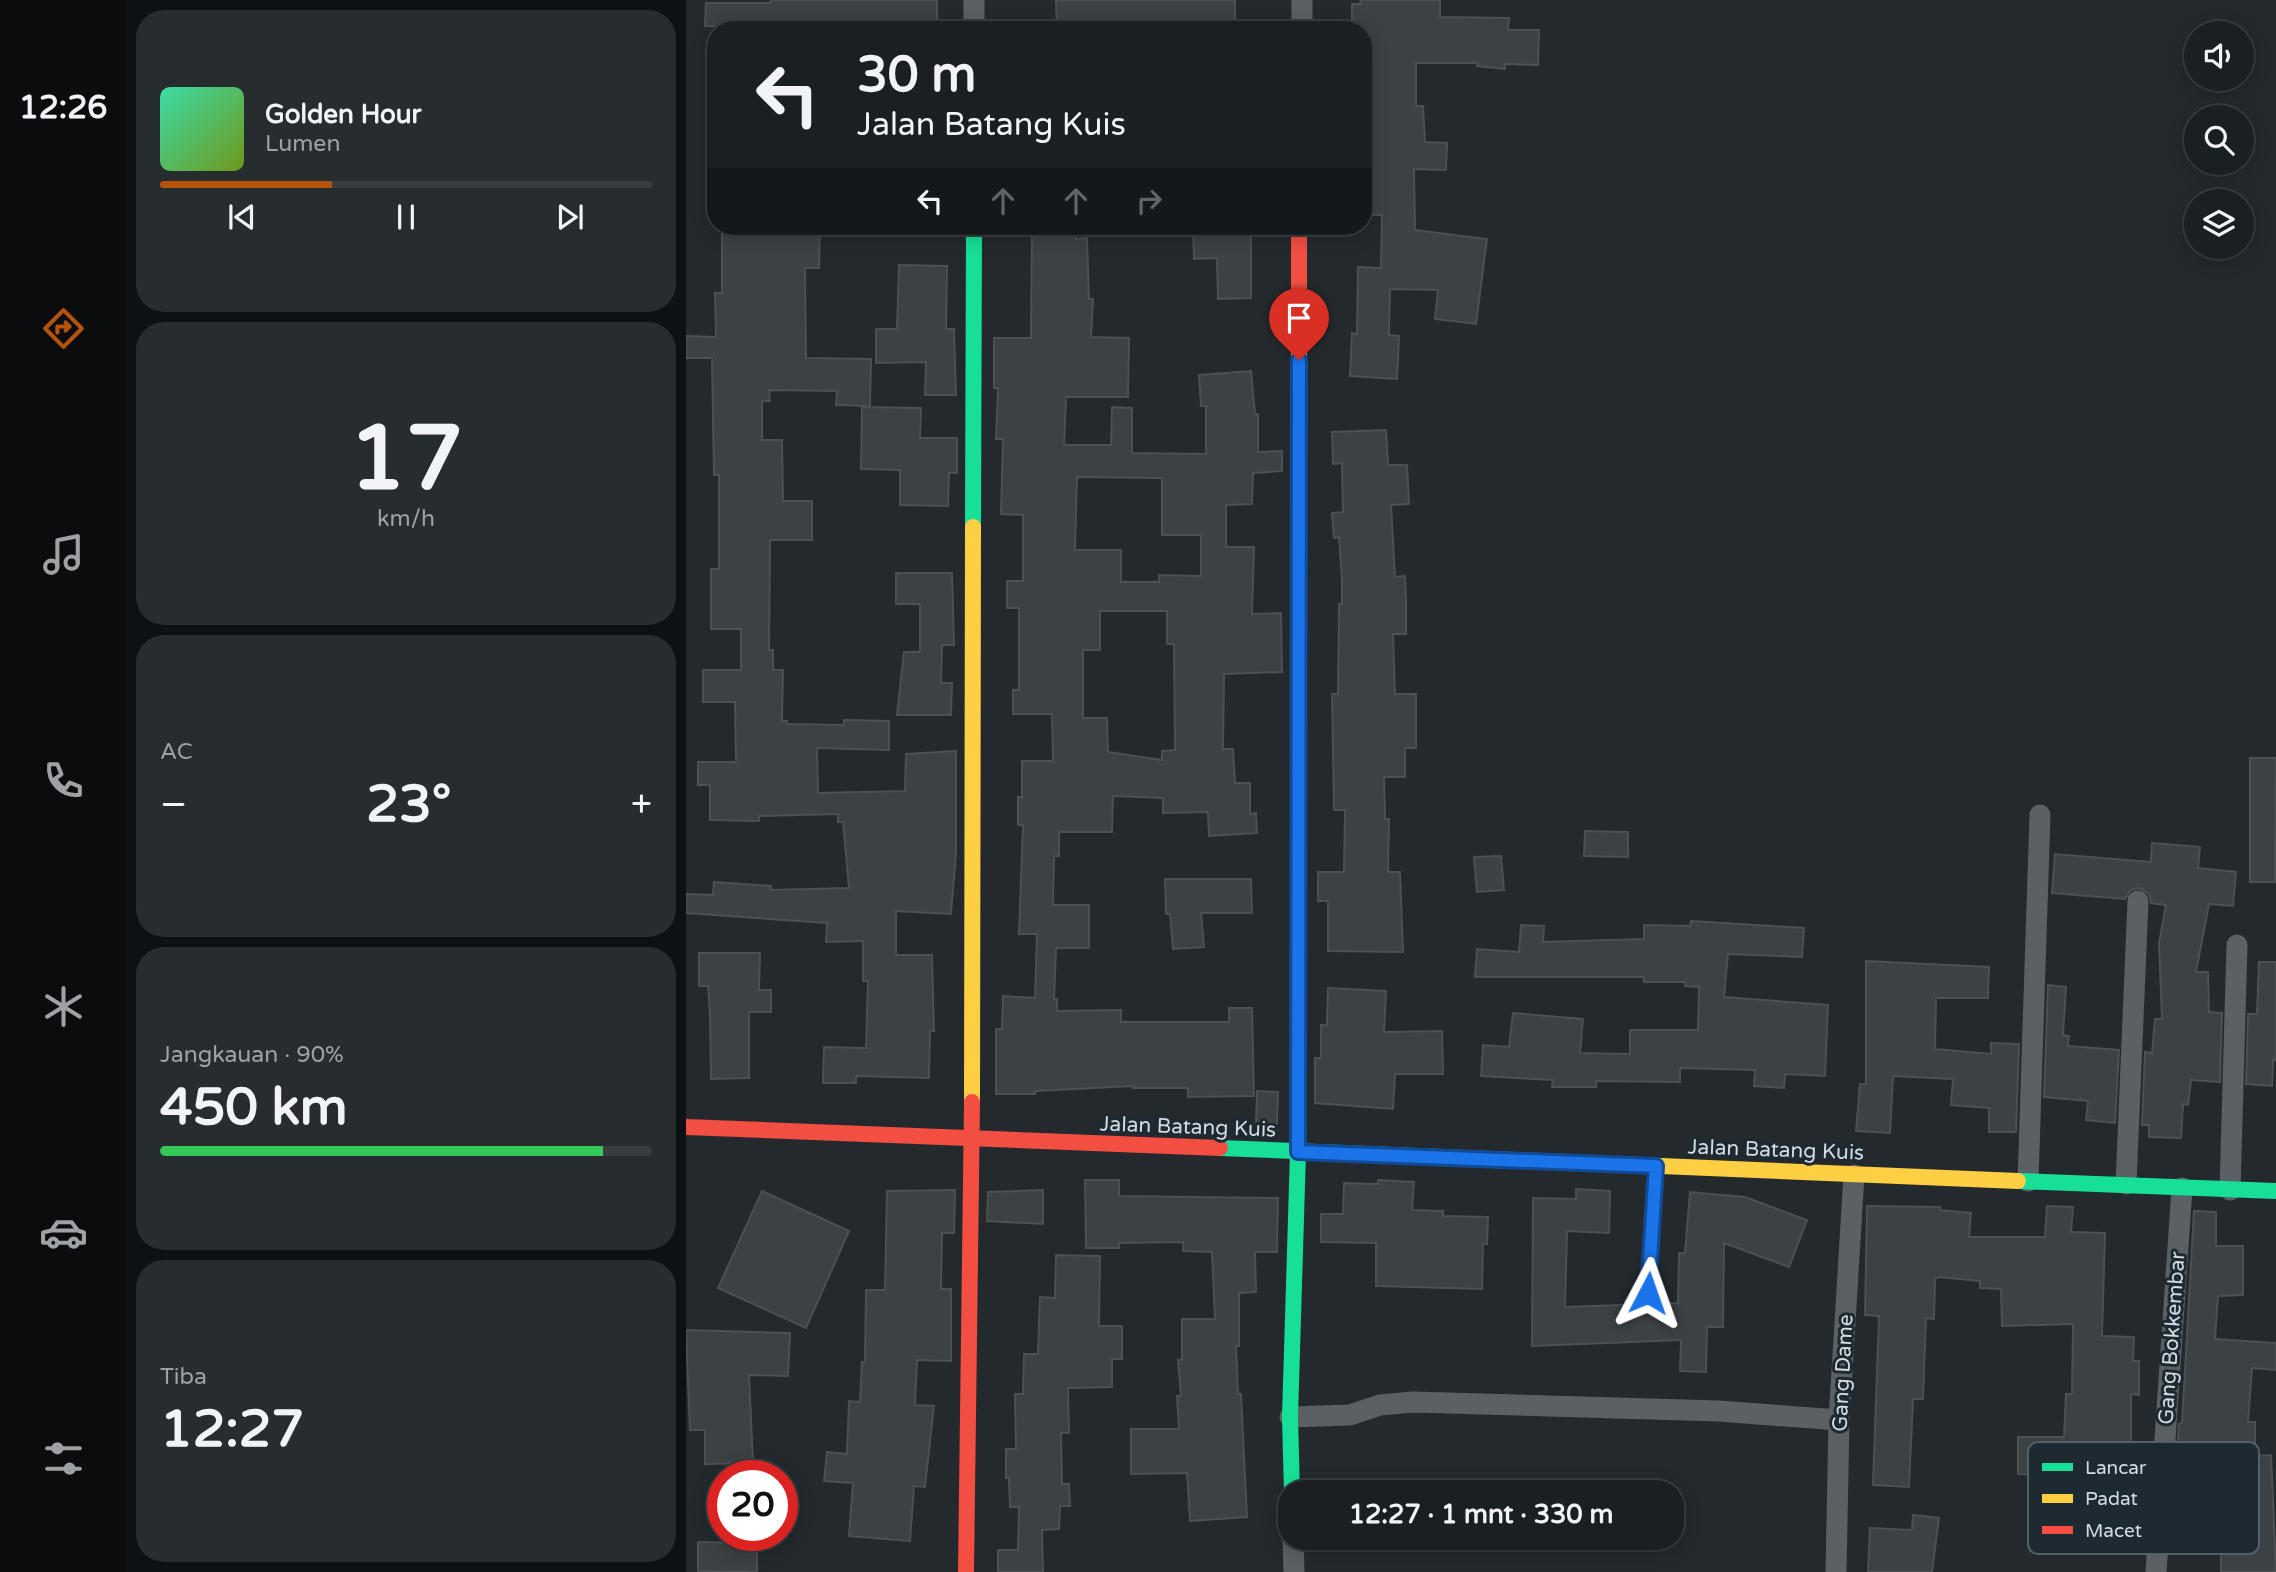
<!DOCTYPE html>
<html lang="id">
<meta charset="utf-8">
<style>
:root{--surface:#1a1f22;--page:#272c2f;--text:#f1f3f6;--muted:#9fa2a5;--line:#383d40;--accent:#b45309}
body{margin:0;font-family:"Varela Round",sans-serif;background:var(--page);color:var(--text);height:100vh;display:flex;flex-direction:column;font-size:26px;white-space:nowrap}
*{box-sizing:border-box;margin:0}
p{font-size:23px;color:var(--muted)}
.icon{flex:none;width:38px;height:38px;fill:none;stroke:currentColor;stroke-width:2;stroke-linecap:round;stroke-linejoin:round}
.map{position:relative;flex:1;overflow:hidden}
.sheet{display:flex;flex-direction:column;gap:10px;padding:10px;background:#0e1113;width:560px}
.sheet>*{flex:none}
.top-card{position:absolute;left:21px;top:21px;width:665px;height:214px;border-radius:28px;box-shadow:0 4px 18px #0003,0 0 0 2px var(--line);background:#1a1f22;color:var(--text);overflow:hidden}
.fabs{position:absolute;left:1498px;top:21px;display:grid;gap:14px}
.fabs a{display:grid;place-items:center;width:70px;height:70px;border-radius:50%;background:var(--surface);box-shadow:0 4px 18px #0003,0 0 0 2px var(--line);font-size:35px}
.speed{position:absolute;left:21px;top:1460px;display:flex;gap:14px;font-size:35px;font-weight:700;text-align:center}
.speed>*{display:grid;place-content:center;width:91px;height:91px;border-radius:50%;background:var(--surface);box-shadow:0 4px 18px #0003,0 0 0 2px var(--line);line-height:1}
.speed .limit{border:10px solid #d22;background:#fff;color:#111}
.pin{position:absolute;display:grid;place-items:center;width:60px;height:60px;color:#fff;margin:-72px -30px;border-radius:50% 50% 50% 0;rotate:-45deg;box-shadow:0 0 7px #0007}
.pin .icon{rotate:45deg}
.me{position:absolute;width:77px;margin:-38px;rotate:4deg;stroke-linejoin:round;filter:drop-shadow(0 0 5px #0008)}
.turn{display:flex;align-items:center;gap:24px;height:147px;padding:0 35px;font-size:32px}
.turn .icon{width:91px;height:91px;stroke-width:2.5}
.turn b{display:block;font-size:49px;line-height:60px}
.lanes{display:flex;align-items:center;height:66px;padding:0 35px;background:#0003;justify-content:center;gap:35px;direction:ltr}
.lanes .off{opacity:.35}
.big{font-size:52px;font-weight:700;line-height:1.1}
.sheet .tile{flex:1;display:flex;flex-direction:column;justify-content:center;gap:10px;min-width:0;padding:0 24px;border-radius:28px;background:var(--page)}
.sheet .dial{align-items:center;gap:0}
.dial b{font-size:91px;line-height:1}
.song{display:flex;align-items:center;gap:21px}
.cover{width:84px;height:84px;border-radius:10px;background:linear-gradient(135deg,hsl(160 70% 55%),hsl(80 70% 35%))}
.played{height:7px;border-radius:4px;background:linear-gradient(90deg,var(--accent) 35%,var(--line) 35%)}
.keys{display:flex;justify-content:space-around;direction:ltr}
.heat{display:flex;justify-content:space-between;align-items:center;font-size:38px;direction:ltr}
.charge{height:10px;border-radius:5px;background:linear-gradient(90deg,#34c759 90%,var(--line) 0)}
.trip{position:absolute;left:592px;top:1480px;width:406px;height:70px;border-radius:28px;background:var(--surface);box-shadow:0 4px 18px #0003,0 0 0 2px var(--line);font-weight:700;line-height:70px;text-align:center}
main{display:flex;flex:1;min-height:0}
.tab-bar{display:flex;flex-direction:column;width:126px;justify-content:space-around;align-items:center;background:#0a0c0e;color:var(--muted)}
.tab-bar .icon{width:49px;height:49px}
.tab-bar .active{color:var(--accent)}
.tab-bar b{font-size:32px;color:var(--text)}
.map>svg:first-child{display:block}
.building{fill:#3c4144;stroke:#4a5053;stroke-width:2;fill-rule:evenodd}
.lines{fill:none;stroke-linecap:round;stroke-linejoin:round}
.lane{stroke:#5a6063;stroke-width:10}
.street{stroke:#5a6063;stroke-width:21}
.fast{stroke:#16e098;stroke-width:16}
.slow{stroke:#ffcf43;stroke-width:16}
.jam{stroke:#f24e42;stroke-width:16}
.route-casing{stroke:#114b97;stroke-width:18}
.route{stroke:#1a73e8;stroke-width:12}
.labels{text-anchor:middle;dominant-baseline:central;stroke-width:6;stroke-linejoin:round;paint-order:stroke}
.street-label{font-size:21px;fill:#d4dce1;stroke:#1e2a32}
.key{fill:#1e2a32;stroke:#555f67;stroke-width:2}
.key-label{font-size:19px;fill:#d4dce1}
</style>
<main>
<nav class="tab-bar">
<b>12:26</b>
<svg class="icon active" aria-label="directions" viewBox="0 0 24 24"><path d="M12 3l9 9-9 9-9-9zM9 14v-3h6M13 9l2 2-2 2"/></svg>
<svg class="icon" aria-label="music" viewBox="0 0 24 24"><path d="M9 18V5l10-2v13"/><circle cx="6" cy="18" r="3"/><circle cx="16" cy="16" r="3"/></svg>
<svg class="icon" aria-label="phone" viewBox="0 0 24 24"><path d="M5 4h4l2 5-3 2q2 4 5 5l2-3 5 2v4C11 20 4 13 5 4z"/></svg>
<svg class="icon" aria-label="climate" viewBox="0 0 24 24"><path d="M12 3v18M4 7l16 10M4 17L20 7"/></svg>
<svg class="icon" aria-label="car" viewBox="0 0 24 24"><path d="M5 17H2v-5l4-1 3-4h7l3 4 3 1v5h-3M9 17h6M6 11h13"/><circle cx="7" cy="17" r="2"/><circle cx="17" cy="17" r="2"/></svg>
<svg class="icon" aria-label="filters" viewBox="0 0 24 24"><path d="M4 7h16M4 17h16"/><circle cx="9" cy="7" r="2"/><circle cx="15" cy="17" r="2"/></svg>
</nav>
<section class="sheet">
<div class="tile">
<div class="song"><i class="cover"></i><div><b>Golden Hour</b><p>Lumen</p></div></div>
<div class="played"></div>
<div class="keys"><svg class="icon" aria-label="previous" viewBox="0 0 24 24"><path d="M18 5L8 12l10 7zM5 5v14"/></svg><svg class="icon" aria-label="pause" viewBox="0 0 24 24"><path d="M8 5v14M16 5v14"/></svg><svg class="icon" aria-label="next" viewBox="0 0 24 24"><path d="M6 5l10 7-10 7zM19 5v14"/></svg></div>
</div>
<div class="tile dial"><b>17</b><p>km/h</p></div>
<div class="tile"><p>AC</p>
<div class="heat"><a>−</a><b class="big">23°</b><a>+</a></div>
</div>
<div class="tile"><p>Jangkauan · 90%</p><b class="big">450 km</b><div class="charge"></div></div>
<div class="tile"><p>Tiba</p><b class="big">12:27</b></div>
</section>
<div class="map">
<svg width="1590" height="1572" viewBox="0 0 1590 1572">
<rect width="100%" height="100%" fill="#23292d"/>
<g class="building">
<path d="M85 0H245L251 1V30H181V27L72 23V27L19 26 20 3H84Z"/>
<path d="M370 0H549V30H371Z"/>
<path d="M674 0H754V17L823 18 822 30H853L852 65 819 64V69L791 66V63H730V106H737L739 142 761 143 760 170 728 169 729 230 801 239 790 324 749 319 752 290 704 289 703 335 713 336 711 379 664 376 666 333 671 334 672 267 695 268 696 215H678L677 30H666V4H675Z"/>
<path d="M109 226H134L133 268H119L120 358 185 359 184 406 150 405 151 391 83 390 84 401H76V440H96L97 501H126V540H84L83 650H87V670H97L96 721H101V724L158 725V720L203 721V750L131 748 132 793 219 791 220 754 270 751V853L265 914 210 911V955H246L248 1031H244L243 1078 170 1076V1083H137L138 1047 180 1048 182 981H177V941L140 942 141 923 0 913V894L27 895 28 882 85 886V890L163 888 157 822H152V814L73 816V821L24 820V785H12V762H50L49 702H17V670H55V629H25V569H33V475H28L26 358H0V336L30 337 29 293H36V231L108 232Z"/>
<path d="M346 226H390V239L401 238 403 299H407L405 337 443 338 442 397H380L378 445H425L426 407 446 408V453L520 454V406H515L513 375 565 371 569 414H572V452L596 451V471L567 473 566 504 540 505V547H568L566 614 595 613 596 672 538 674 537 749H547L549 783H564V814L570 813 571 833 523 836 522 812 477 813V798L427 796 426 832H373V856H368L367 905H403V948H370L368 999H371V1011L435 1010V1022H543V1008H566L568 1096 502 1097V1088H447V1086L349 1091V1094H310V1029H316L317 996 349 998 351 934H333L337 825H332V797H336V761H367L366 714H327V690H333V608H321V581H337V515L315 514 317 439H310L312 388H308V338H345ZM391 477 476 478V535H515V576L473 575V582H435V550H389ZM414 611H481V644H488L489 750 476 751V760L422 752 421 718H397V650H414Z"/>
<path d="M565 226V298L532 299 531 258 508 259 507 229Z"/>
<path d="M213 265 261 266 260 329H268L270 395H239L240 362 190 363V329H211Z"/>
<path d="M176 407 235 408 234 438H271V473H263L262 506 214 505V470L175 469Z"/>
<path d="M700 430 702 465H721L723 504 705 505 709 577 719 576 720 598V634H707L709 694H730V748H719V777H698L699 819H703L702 872H714L717 952 642 951V901H632V872H658L659 810H648L646 694H652L653 604H656V580L653 537 648 538 646 513 657 512 656 463 647 464 646 432Z"/>
<path d="M210 573H266L268 645H256L255 683H266L265 715H211L218 652H234V604H210Z"/>
<path d="M1564 758H1590L1589 882H1564Z"/>
<path d="M899 831 942 832V857L898 856Z"/>
<path d="M1466 843 1514 847 1512 868 1550 872 1547 906 1523 904 1510 972H1522L1523 1012 1536 1013 1534 1082 1505 1080 1502 1105 1497 1104 1495 1138 1463 1137V1125H1456L1459 1052 1466 1053 1469 1019H1476L1473 943 1480 905 1465 903 1463 894 1453 888 1445 890 1439 899 1366 893 1369 854 1465 862Z"/>
<path d="M815 856 818 890 791 892 788 857Z"/>
<path d="M479 879H565L566 913H515L518 947 487 949 484 914H480Z"/>
<path d="M1005 921 1118 928 1116 957 1042 954 1038 997 1142 1005 1139 1076 1099 1074 1098 1088 1068 1086 1069 1070 994 1068V1082L910 1081V1087H866L867 1080 795 1076 797 1045 823 1047 827 1013 897 1019 894 1053 944 1054V1030H1012L1013 987 999 986V982H958V977H789L791 949 833 952 835 925 858 926 857 942 958 939V925L1004 926Z"/>
<path d="M13 953H74L73 990H85V1012H63V1078L25 1079 24 1013 22 986H13Z"/>
<path d="M1180 961 1303 967 1302 998H1250L1249 1049 1305 1054V1043L1333 1044 1330 1132H1303V1108L1265 1105 1267 1079 1207 1076 1204 1133 1170 1131 1174 1084H1180Z"/>
<path d="M1573 962H1590V1060H1587L1586 1086 1560 1084 1562 1014H1571Z"/>
<path d="M1362 985 1380 987 1377 1035 1383 1036 1382 1046 1433 1050 1429 1123 1400 1120 1402 1101 1358 1097Z"/>
<path d="M642 988 700 991 698 1032 756 1031 757 1074H709L707 1109 629 1103V1058H635V1025H641Z"/>
<path d="M571 1091 592 1092 591 1124 570 1123Z"/>
<path d="M399 1180H433V1196L592 1198 591 1252H569L570 1292 553 1293V1346H550L552 1394H555L561 1517 504 1521 501 1473 445 1474V1429H493L491 1396H495L492 1360H496V1319H529L526 1252 497 1251V1242L433 1243V1248H400Z"/>
<path d="M692 1180 728 1182 726 1210 757 1211V1216L802 1217 801 1244H797L796 1289 690 1286V1243L635 1242V1214H657L658 1183 692 1184Z"/>
<path d="M890 1189 924 1191 923 1233 881 1231 879 1307 992 1303 993 1253H999L1004 1192 1059 1197 1121 1220 1103 1267 1038 1243 1037 1327H1021L1020 1372 994 1371 995 1340 846 1346 847 1198 890 1199Z"/>
<path d="M269 1190 268 1233H256L255 1289H265V1361L231 1360 229 1405 248 1406 239 1487 228 1486 224 1541 163 1536 167 1483 138 1481 141 1452 161 1454 163 1401 174 1402 176 1362H179L180 1290H199L201 1191Z"/>
<path d="M357 1190V1224L301 1221 302 1192Z"/>
<path d="M76 1191 163 1231 120 1328 32 1288Z"/>
<path d="M1181 1206 1254 1207V1210L1285 1213 1283 1237H1359L1361 1206 1387 1207 1385 1232 1419 1233 1416 1336 1448 1337 1447 1361H1453V1395L1445 1394V1467L1448 1468 1445 1507 1392 1503 1394 1475 1332 1474V1437H1378L1380 1394H1386L1387 1324 1316 1326 1315 1289 1294 1288V1281L1253 1277 1249 1279 1248 1319 1240 1318 1237 1399H1227L1223 1487 1187 1485 1193 1316 1179 1315Z"/>
<path d="M1508 1211 1530 1212V1246H1557V1295L1532 1296 1529 1339 1590 1343V1370L1566 1368 1562 1422H1569V1456L1585 1455 1590 1572H1535V1520L1493 1515 1496 1485H1489L1493 1424 1496 1423Z"/>
<path d="M370 1255 414 1256 413 1326H436V1359H426V1387L382 1388 383 1433H375L376 1484H383L384 1506H374L373 1529 356 1530 357 1572H312V1550H332L333 1507H324L323 1478H320V1449H330L329 1394H337L338 1354H352L354 1297 369 1298Z"/>
<path d="M0 1330 104 1333 102 1376 63 1375 67 1463 19 1464V1430H4Z"/>
<path d="M1227 1515 1253 1518 1246 1572H1182L1184 1528 1226 1530Z"/>
<path d="M12 1542 71 1543V1572L12 1571Z"/>
</g>
<g class="lines">
<path class="lane" d="M962 1293 970 1169"/>
<g class="street">
<path d="M288 30V0"/>
<path d="M616 30V0"/>
<path d="M1342 1181 1354 815"/>
<path d="M1440 1184 1452 901"/>
<path d="M1544 1190 1551 945"/>
<path d="M604 1417 664 1415 694 1405 727 1402 1032 1411 1153 1420"/>
<path d="M607 1538 608 1572"/>
<path d="M1150 1572 1153 1420 1168 1175"/>
<path d="M1470 1572 1496 1188"/>
</g>
<g class="fast">
<path d="M287 527 288 226"/>
<path d="M534 1148 904 1163"/>
<path d="M1332 1181 1590 1191"/>
<path d="M606 1493 604 1417 612 1152V945"/>
</g>
<g class="slow">
<path d="M612 945 613 351"/>
<path d="M286 1102 287 527"/>
<path d="M904 1163 1332 1181"/>
</g>
<g class="jam">
<path d="M613 351V226"/>
<path d="M0 1127 534 1148"/>
<path d="M280 1572 286 1102"/>
</g>
</g>
<g class="lines">
<defs>
<path id="route" d="M613 360 612 1152 970 1166 962 1293"/>
</defs>
<use href="#route" class="route-casing"/>
<use href="#route" class="route"/>
</g>
<g class="labels">
<g class="street-label">
<text transform="translate(502 1127) rotate(2)">Jalan Batang Kuis</text>
<text transform="translate(1090 1150) rotate(2)">Jalan Batang Kuis</text>
<text transform="translate(1486 1338) rotate(-86)">Gang Bokkembar</text>
<text transform="translate(1157 1373) rotate(-87)">Gang Dame</text>
</g>
</g>
<rect x="1342" y="1442" width="231" height="112" rx="10" class="key"/>
<rect x="1356" y="1463" width="31" height="8" fill="#16e098"/>
<rect x="1356" y="1494" width="31" height="9" fill="#ffcf43"/>
<rect x="1356" y="1526" width="31" height="8" fill="#f24e42"/>
<g class="key-label">
<text x="1399" y="1474">Lancar</text>
<text x="1399" y="1505">Padat</text>
<text x="1399" y="1537">Macet</text>
</g>
</svg>
<div class="fabs">
<a><svg class="icon" aria-label="sound" viewBox="0 0 24 24"><path d="M4 9h4l5-4v14l-5-4H4zM17 9q2 3 0 6"/></svg></a>
<a><svg class="icon" aria-label="search" viewBox="0 0 24 24"><circle cx="10" cy="10" r="6"/><path d="M15 15l6 6"/></svg></a>
<a><svg class="icon" aria-label="layers" viewBox="0 0 24 24"><path d="M12 4l9 5-9 5-9-5zM3 14l9 5 9-5"/></svg></a>
</div>
<div class="speed"><div class="limit">20</div></div>
<div class="pin" style="left:613px;top:360px;background:#d93025"><svg class="icon" aria-label="arrive" viewBox="0 0 24 24"><path d="M6 21V4h12l-3 4 3 4H6"/></svg></div>
<svg class="me" style="left:962px;top:1293px" viewBox="-20 -20 40 40"><path d="M0-17L14 15 0 8-14 15z" fill="#1a73e8" stroke="#fff" stroke-width="4"/></svg>
<div class="trip">12:27 · 1 mnt · 330 m</div>
<div class="top-card">
<div class="turn"><svg class="icon" aria-label="left" viewBox="0 0 24 24"><path d="M17 20v-9H6M10 6l-5 5 5 5"/></svg><div><b>30 m</b>Jalan Batang Kuis</div></div>
<div class="lanes"><svg class="icon" aria-label="left" viewBox="0 0 24 24"><path d="M17 20v-9H6M10 6l-5 5 5 5"/></svg><svg class="icon off" aria-label="ahead" viewBox="0 0 24 24"><path d="M12 20V5M6 11l6-6 6 6"/></svg><svg class="icon off" aria-label="ahead" viewBox="0 0 24 24"><path d="M12 20V5M6 11l6-6 6 6"/></svg><svg class="icon off" aria-label="right" viewBox="0 0 24 24"><path d="M7 20v-9h11M14 6l5 5-5 5"/></svg></div>
</div>
</div>
</main>
